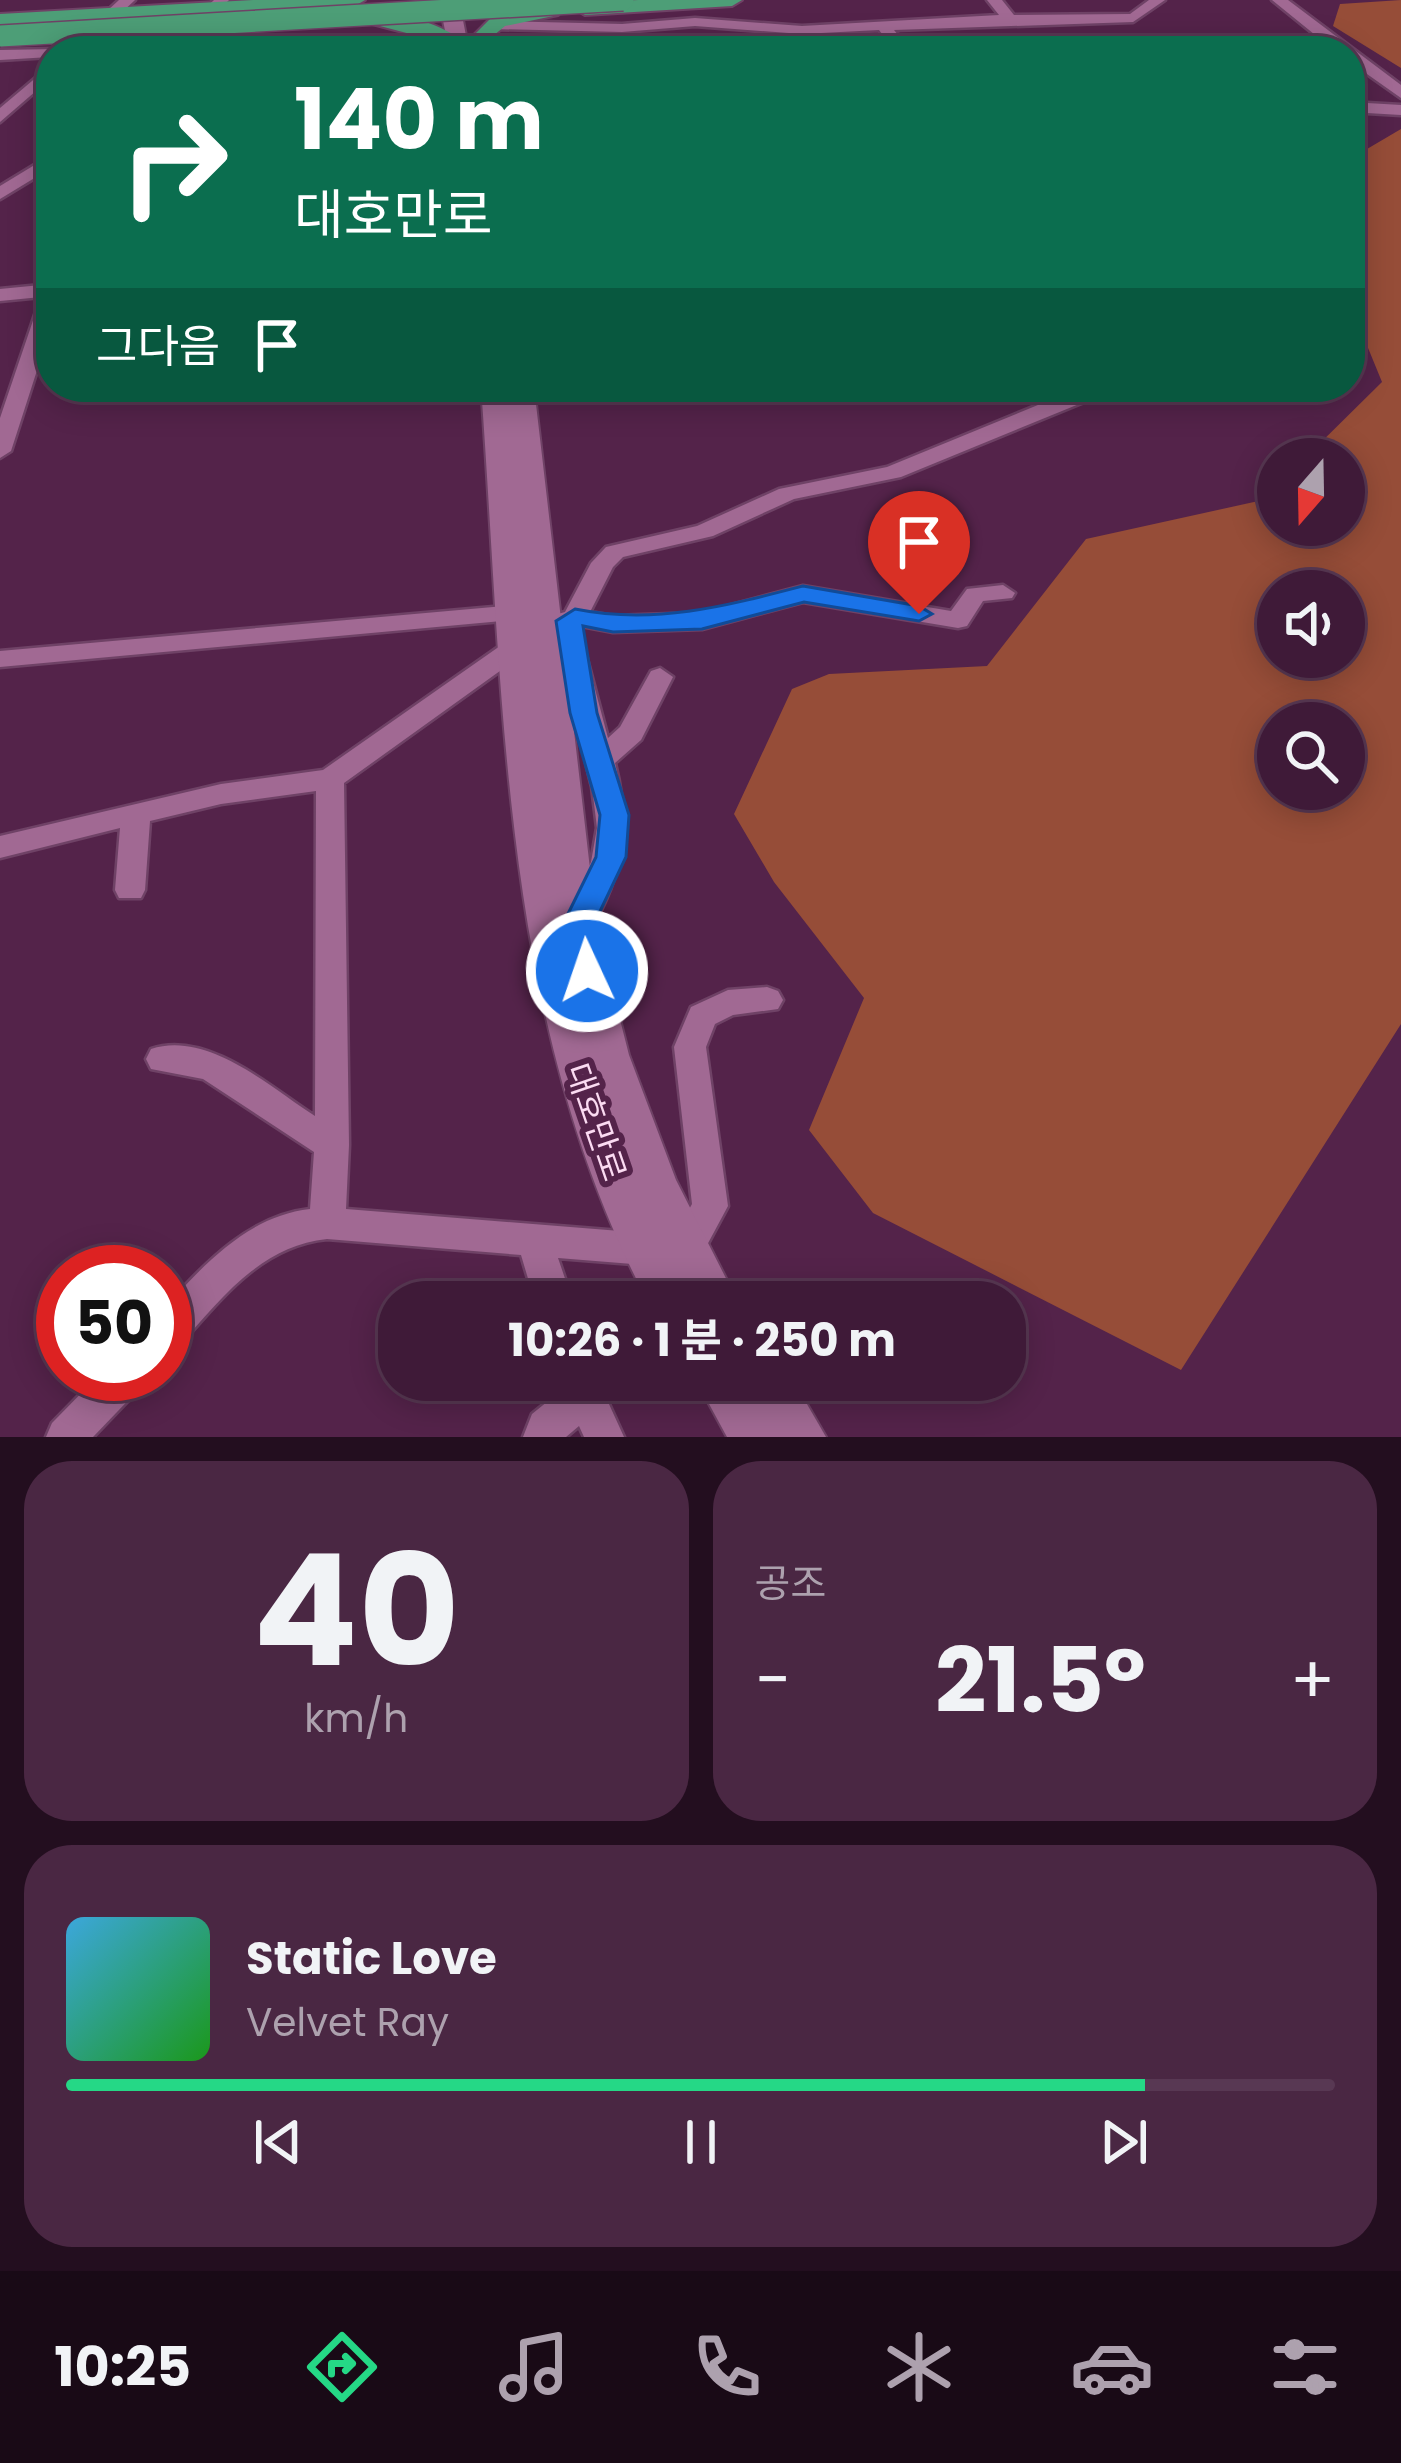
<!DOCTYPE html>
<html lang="ko">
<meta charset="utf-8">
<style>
:root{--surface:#3f1a38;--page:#4a2743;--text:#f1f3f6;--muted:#ada1ae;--line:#583853;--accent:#25d886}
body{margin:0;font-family:Poppins,"Noto Sans KR",sans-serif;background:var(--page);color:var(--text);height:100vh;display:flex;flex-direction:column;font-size:45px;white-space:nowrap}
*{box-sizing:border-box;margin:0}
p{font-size:39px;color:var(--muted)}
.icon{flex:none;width:66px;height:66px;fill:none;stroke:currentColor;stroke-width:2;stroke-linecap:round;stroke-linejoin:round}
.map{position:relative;height:1437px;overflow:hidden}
.side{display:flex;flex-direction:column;gap:24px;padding:24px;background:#230e1f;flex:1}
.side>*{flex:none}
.banner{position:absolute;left:36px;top:36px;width:1329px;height:366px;border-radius:48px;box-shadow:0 6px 30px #0003,0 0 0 3px var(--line);background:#0b6e4f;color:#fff;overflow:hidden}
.needle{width:78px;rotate:200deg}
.fabs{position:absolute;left:1257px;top:438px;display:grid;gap:24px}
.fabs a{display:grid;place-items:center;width:108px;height:108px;border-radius:50%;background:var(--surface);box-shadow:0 6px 30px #0003,0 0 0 3px var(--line);font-size:60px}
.speed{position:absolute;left:36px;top:1245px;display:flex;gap:24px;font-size:60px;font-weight:700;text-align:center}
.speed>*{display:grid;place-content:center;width:156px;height:156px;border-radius:50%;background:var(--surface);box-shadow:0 6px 30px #0003,0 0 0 3px var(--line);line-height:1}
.speed .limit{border:18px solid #d22;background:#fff;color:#111}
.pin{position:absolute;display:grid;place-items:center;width:102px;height:102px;color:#fff;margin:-123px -51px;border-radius:50% 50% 50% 0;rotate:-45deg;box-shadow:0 0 12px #0007}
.pin .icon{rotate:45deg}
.me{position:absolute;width:132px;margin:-66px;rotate:357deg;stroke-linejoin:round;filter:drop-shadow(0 0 9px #0008)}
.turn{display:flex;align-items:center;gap:42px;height:252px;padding:0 60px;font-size:54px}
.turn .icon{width:156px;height:156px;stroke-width:2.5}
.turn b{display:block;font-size:84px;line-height:102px}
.then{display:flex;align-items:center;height:114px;padding:0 60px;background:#0003;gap:24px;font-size:45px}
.big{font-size:90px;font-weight:700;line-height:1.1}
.side .card{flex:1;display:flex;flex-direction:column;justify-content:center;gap:18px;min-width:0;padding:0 42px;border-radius:48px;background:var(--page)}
.side .dial{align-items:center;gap:0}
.dial b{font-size:156px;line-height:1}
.song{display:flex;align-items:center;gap:36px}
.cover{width:144px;height:144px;border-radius:18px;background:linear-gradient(135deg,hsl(200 70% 55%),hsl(120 70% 35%))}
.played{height:12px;border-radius:6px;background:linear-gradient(90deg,var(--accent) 85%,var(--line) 85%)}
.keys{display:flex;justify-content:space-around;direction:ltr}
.heat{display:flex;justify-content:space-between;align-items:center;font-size:66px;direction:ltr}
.side .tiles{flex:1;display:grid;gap:24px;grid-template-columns:1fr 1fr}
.card:last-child{grid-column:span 2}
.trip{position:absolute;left:378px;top:1281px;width:648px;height:120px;border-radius:48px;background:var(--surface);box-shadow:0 6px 30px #0003,0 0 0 3px var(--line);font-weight:700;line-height:120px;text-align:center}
.menu{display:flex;height:192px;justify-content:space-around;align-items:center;background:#190a16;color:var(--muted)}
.menu .icon{width:84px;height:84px}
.menu .selected{color:var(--accent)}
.menu b{font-size:54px;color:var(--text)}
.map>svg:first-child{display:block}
.forest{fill:#964d38;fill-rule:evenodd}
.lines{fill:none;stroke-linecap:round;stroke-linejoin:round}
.minor-casing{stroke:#6f4266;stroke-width:5}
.secondary-casing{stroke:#6f4266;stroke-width:4}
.trunk-casing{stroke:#6f4266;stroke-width:4}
.minor{fill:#a16993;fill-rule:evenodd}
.secondary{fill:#a16993;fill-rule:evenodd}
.trunk{fill:#4d9e77;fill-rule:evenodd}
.trunk-bridge-casing{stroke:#6f4266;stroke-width:24;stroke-linecap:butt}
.trunk-bridge{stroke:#4d9e77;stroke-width:21}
.route{fill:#1a73e8;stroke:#114b97;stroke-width:3}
.labels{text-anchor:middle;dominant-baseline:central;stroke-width:12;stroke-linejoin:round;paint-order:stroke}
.street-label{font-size:33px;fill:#fbdbf2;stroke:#54234a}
</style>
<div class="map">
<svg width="1401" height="1437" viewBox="0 0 1401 1437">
<rect width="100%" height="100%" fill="#54234a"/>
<g class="forest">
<path d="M1401 0V68L1333 26 1340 4Z"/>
<path d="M1401 129V1024L1181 1370 873 1213 809 1130 864 998 774 882 734 814 792 689 829 674 987 666 1086 539 1263 500 1278 485V525H1344V459H1304L1382 382 1350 304V159ZM1278 591H1344V657H1278ZM1278 723H1344V789H1278Z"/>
</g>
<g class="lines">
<defs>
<g id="minor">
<path d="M119 0H135L117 17H107V11Z"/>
<path d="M214 0H229L177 51H160Z"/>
<path d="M987 0H1002L1014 15 1130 14 1149 0H1165L1133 22 894 30 911 51H895L879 30 802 34 695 26 622 32 492 29 485 25 492 21 622 24 695 18 802 26 999 15Z"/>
<path d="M1272 0H1288L1401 85V98L1350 62V51H1335Z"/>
<path d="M76 35 88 38 77 51H61Z"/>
<path d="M55 49 50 57 0 60V50Z"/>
<path d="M51 65V78L0 122V108Z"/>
<path d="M1350 102 1401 105V115L1350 112Z"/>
<path d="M51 155V168L0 199V186Z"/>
<path d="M51 284V327L11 451 0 458V418L41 297 0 301V289Z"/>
<path d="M622 387H644L645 388 634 394Z"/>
<path d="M1100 387H1158L1147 393 1084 402 901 477 794 499 713 536 623 557 613 567 590 612 613 616 702 613 803 586 951 611 967 589 1003 585 1015 593 1012 598 983 601 967 626 958 628 803 602 702 629 613 632 576 625 566 628 583 644 608 738 620 727 651 671 660 668 673 677 641 740 615 763C632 833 623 871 589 934L578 938 567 934 563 926 591 862 597 828 592 787 558 648 546 638 344 783 349 1145 346 1209 645 1233 658 1237 663 1249 658 1261 645 1265 558 1258 573 1302H535L521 1255 327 1239C260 1246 221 1299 178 1347L165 1352V1307C205 1264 248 1216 310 1209L314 1152 203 1079 151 1069 146 1059 151 1049C208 1030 271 1088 315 1116L316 791 221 804 150 821 145 890 141 898H119L115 890 120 828 0 858V836L221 784 323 770 537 620 565 612 591 563 606 547 697 526 779 489 887 467 1072 391Z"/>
<path d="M515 605 528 613 524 619 0 667V651Z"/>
<path d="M767 987 778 991 783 1000 778 1009 733 1015 715 1024 706 1047 728 1206 699 1260 686 1264 673 1260 668 1248 692 1204 674 1047 691 1007 728 990Z"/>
<path d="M100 1374H146L141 1387 93 1437H46L52 1423Z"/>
<path d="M559 1380H598L624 1437H584L579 1426 566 1437H523L532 1414 563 1389Z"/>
</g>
<g id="secondary">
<path d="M439 0H459L469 51H449Z"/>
<path d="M481 387H534L597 929 629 1055 676 1180 738 1302H648C500 1022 504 696 481 387Z"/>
<path d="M696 1380H793L826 1437H727Z"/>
</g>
<g id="trunk">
<path d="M253 0H365L355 6 0 26V14Z"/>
<path d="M638 0H742L732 6 585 15 575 9 585 3Z"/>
<path d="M551 5 561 11 558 15 505 26 475 51 361 21C388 3 443 25 466 43L492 17Z"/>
</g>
</defs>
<use href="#minor" class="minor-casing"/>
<use href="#secondary" class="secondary-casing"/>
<use href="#trunk" class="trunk-casing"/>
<use href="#minor" class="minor"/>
<use href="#secondary" class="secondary"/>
<use href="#trunk" class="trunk"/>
<defs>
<path id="trunk-bridge" d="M0 36 623 0"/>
</defs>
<use href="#trunk-bridge" class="trunk-bridge-casing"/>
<use href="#trunk-bridge" class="trunk-bridge"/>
</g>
<path class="route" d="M803 586 919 606 932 614 919 621 804 602 702 629 613 632 583 626 597 713 629 815 626 857 592 928 603 971 598 980H576L561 928 596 857 600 815 570 713 556 621 575 609C655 625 726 606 803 586Z"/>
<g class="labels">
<g class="street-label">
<text transform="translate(596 1122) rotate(71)">대호만로</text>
</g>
</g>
</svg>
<div class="fabs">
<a><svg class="needle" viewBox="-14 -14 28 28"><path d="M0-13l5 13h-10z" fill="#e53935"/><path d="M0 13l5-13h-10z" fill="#ada1ae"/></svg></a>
<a><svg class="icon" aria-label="sound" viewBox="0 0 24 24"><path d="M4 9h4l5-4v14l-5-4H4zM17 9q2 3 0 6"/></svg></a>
<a><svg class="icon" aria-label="search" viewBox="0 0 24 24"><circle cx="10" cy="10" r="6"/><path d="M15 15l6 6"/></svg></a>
</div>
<div class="speed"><div class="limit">50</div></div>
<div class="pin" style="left:919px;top:614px;background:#d93025"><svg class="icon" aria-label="arrive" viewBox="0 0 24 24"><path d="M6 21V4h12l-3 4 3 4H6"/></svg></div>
<svg class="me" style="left:587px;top:971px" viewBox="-20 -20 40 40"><circle r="17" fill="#1a73e8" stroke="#fff" stroke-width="3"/><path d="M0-11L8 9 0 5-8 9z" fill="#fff"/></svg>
<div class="trip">10:26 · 1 분 · 250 m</div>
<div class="banner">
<div class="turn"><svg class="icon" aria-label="right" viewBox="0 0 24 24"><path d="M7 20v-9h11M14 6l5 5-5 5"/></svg><div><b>140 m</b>대호만로</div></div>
<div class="then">그다음<svg class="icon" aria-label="arrive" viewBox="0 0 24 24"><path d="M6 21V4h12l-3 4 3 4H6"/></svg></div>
</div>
</div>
<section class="side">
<div class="tiles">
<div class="card dial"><b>40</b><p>km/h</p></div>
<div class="card"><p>공조</p>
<div class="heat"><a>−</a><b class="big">21.5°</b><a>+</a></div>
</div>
<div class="card">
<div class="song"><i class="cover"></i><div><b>Static Love</b><p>Velvet Ray</p></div></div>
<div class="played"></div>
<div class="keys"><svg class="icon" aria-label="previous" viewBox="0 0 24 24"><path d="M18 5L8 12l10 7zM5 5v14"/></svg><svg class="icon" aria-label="pause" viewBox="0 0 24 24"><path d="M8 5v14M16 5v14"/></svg><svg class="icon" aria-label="next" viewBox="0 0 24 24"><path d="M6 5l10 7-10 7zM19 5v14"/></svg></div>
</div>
</div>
</section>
<nav class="menu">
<b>10:25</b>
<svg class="icon selected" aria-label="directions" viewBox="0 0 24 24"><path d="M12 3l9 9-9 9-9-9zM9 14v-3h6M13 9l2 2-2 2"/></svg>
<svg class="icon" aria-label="music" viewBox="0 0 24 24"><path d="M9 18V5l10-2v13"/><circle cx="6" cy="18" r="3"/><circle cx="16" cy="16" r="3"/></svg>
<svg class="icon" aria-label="phone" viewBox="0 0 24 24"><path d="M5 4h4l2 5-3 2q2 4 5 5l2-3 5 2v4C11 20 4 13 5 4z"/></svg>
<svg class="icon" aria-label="climate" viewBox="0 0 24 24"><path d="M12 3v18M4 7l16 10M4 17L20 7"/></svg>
<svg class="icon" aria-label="car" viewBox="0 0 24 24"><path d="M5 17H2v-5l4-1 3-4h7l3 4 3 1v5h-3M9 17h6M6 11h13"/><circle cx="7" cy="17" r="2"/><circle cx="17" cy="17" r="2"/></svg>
<svg class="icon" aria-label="filters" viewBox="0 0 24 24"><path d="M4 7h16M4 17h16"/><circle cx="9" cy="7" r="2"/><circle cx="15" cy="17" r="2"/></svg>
</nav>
